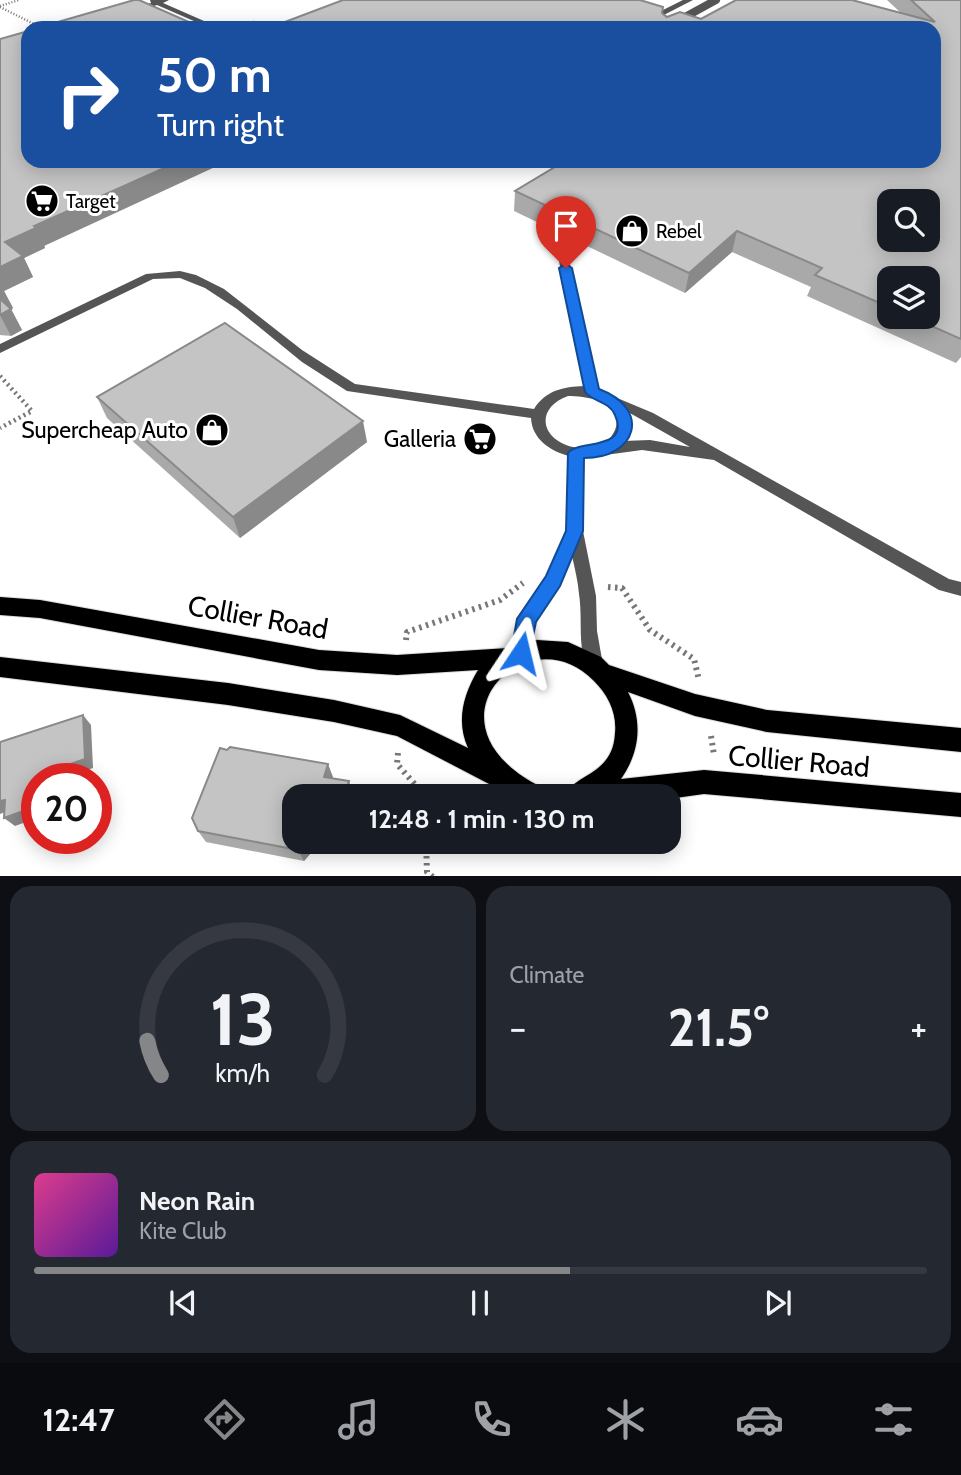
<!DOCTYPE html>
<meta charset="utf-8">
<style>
:root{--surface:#171b24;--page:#242831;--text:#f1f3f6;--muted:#9ea1a6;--line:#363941;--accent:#858687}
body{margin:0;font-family:Cabin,sans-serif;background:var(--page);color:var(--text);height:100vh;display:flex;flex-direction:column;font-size:26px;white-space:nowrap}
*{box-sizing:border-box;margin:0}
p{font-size:23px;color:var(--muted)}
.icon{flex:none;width:38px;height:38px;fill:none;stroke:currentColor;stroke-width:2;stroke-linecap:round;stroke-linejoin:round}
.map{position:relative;height:876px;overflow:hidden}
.panel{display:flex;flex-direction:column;gap:10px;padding:10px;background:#0d0f14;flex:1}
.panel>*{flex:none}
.top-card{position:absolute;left:21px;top:21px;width:920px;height:147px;border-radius:21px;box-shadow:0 4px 18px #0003;background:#1a4fa0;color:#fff;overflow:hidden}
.controls{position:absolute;left:877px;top:189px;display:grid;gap:14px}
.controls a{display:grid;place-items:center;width:63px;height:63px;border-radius:14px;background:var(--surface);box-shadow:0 4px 18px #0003;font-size:35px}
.speed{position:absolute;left:21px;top:763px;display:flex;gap:14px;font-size:35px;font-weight:700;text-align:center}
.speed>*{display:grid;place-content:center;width:91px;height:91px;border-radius:50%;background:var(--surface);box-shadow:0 4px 18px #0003;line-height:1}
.speed .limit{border:10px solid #d22;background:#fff;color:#111}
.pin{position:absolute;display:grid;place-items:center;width:60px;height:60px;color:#fff;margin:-72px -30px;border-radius:50% 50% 50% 0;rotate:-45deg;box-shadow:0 0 7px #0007}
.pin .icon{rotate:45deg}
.me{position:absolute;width:77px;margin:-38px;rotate:10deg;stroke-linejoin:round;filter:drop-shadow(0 0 5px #0008)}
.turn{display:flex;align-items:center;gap:24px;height:147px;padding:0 21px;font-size:32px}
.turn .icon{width:91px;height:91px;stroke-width:2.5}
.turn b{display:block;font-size:49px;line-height:60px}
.big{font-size:52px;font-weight:800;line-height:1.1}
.panel .tile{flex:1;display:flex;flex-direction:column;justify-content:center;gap:10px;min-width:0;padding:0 24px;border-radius:21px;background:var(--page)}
.panel .dial{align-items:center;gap:0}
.dial svg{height:182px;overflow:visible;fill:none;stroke:var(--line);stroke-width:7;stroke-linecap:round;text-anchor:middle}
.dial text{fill:var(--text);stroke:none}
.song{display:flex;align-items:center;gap:21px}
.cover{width:84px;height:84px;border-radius:10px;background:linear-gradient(135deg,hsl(330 70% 55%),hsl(270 70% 35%))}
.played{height:7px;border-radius:4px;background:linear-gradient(90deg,var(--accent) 60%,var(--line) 60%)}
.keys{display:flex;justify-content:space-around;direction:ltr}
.heat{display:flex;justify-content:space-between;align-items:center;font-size:38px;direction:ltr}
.panel .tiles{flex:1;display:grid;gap:10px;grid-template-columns:1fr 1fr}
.tile:last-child{grid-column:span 2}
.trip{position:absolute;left:282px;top:784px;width:399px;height:70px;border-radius:21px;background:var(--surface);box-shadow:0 4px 18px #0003;font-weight:800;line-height:70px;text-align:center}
.dock{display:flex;height:112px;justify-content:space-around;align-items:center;background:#090b0e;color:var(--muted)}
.dock .icon{width:49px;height:49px}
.dock .selected{color:var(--accent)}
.dock b{font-size:32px;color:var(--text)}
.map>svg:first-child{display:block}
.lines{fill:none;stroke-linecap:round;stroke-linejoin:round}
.primary-casing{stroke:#dbdbdb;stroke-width:2}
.path-far2{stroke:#777;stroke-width:2.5;stroke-dasharray:1 2;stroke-linecap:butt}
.path-far1{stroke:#777;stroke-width:4.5;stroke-dasharray:2 3.5;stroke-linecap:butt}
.path{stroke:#777;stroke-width:6;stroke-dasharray:2.5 4.5;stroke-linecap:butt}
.lane{fill:#555;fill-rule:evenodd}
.primary{fill:#000;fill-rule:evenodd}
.lane-bridge{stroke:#555;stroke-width:8}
.wall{fill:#a9a9a9;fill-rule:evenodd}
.shaded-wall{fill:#898989}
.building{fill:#c4c4c4;stroke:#898989;stroke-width:2;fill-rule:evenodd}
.route{fill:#1a73e8;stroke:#114b97;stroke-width:2}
.labels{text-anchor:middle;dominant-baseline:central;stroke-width:6;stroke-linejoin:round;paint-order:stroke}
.far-poi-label{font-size:19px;fill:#000;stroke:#fff;text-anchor:start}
.poi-label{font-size:23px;fill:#000;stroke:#fff;text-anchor:end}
.near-street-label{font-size:28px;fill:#000;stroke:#fff}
</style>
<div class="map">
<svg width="961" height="877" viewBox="0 0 961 877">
<rect width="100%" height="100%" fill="#fff"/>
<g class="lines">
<defs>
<path id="primary" d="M0 597 40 600 319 650 397 655 508 648 537 640 568 642 601 657 609 665 695 694 767 710 961 728V752L767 732 695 716 628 692C643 721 640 752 621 779L704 770 961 793V817L704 794 668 799V796H565C574 773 613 776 615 733 617 713 608 695 594 681 528 612 415 723 541 787L544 796H507L493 786 397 736 334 722 228 705 0 677V657L228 683 334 700 400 715 468 748C456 721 463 695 478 670L397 675 319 670 40 618 0 615Z"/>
</defs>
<use href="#primary" class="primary-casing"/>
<g class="path-far2">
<path d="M0 6 19 0"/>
<path d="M0 7 42 28"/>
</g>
<path class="path-far1" d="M0 376 32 411 0 428"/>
<g class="path">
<path d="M608 587 622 588 650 630 694 659 699 680"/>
<path d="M406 640 407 632 500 600 523 583"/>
<path d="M711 736 714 755"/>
<path d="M398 753 397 764 425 796"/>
<path d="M426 842 427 872 433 877"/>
</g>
<g class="lane">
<path d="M150 0H169L163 3 220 28H210L157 5 133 13 129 11 151 3Z"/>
<path d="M683 0H693L658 18 651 16Z"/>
<path d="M561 243 566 246 598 390 653 413 949 579 961 582V596L939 590 714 460 642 450 583 458V531L596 596 597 631 603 665 600 671 594 673 588 671C577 646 583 620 579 594 578 582 575 569 572 556L560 585 535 621 527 659 521 661 515 659 512 653 519 619 548 576 567 531 569 456C550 451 532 439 531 418L347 391 302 362 237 309 205 288 180 278 153 279 0 353V344L146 274 180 271 196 275 224 289 302 350 355 384 534 409C546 390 563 387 584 386L556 246ZM568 396C587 396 626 402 615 430 613 435 608 440 606 445 595 447 583 449 573 447 540 439 535 408 568 396ZM628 412 690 447 650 440 623 441 630 430Z"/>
</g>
<use href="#primary" class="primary"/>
<path class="lane-bridge" d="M665 28 716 0"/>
</g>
<g class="wall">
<path d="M887 0H961V357L956 363 807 296 811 287 732 252 685 293 514 211 515 191 934 161 269 28 662 13 667 17 701 19 901 13ZM889 278 928 317H889Z"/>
<path d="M0 39 45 248 24 258 33 277 4 291 13 308 11 309 22 330 11 336 0 335Z"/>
<path d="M97 397 367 442 240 538 107 418Z"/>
<path d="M328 764 332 778 352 793 294 842H338L335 849 317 846 304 861 206 842 198 831Z"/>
</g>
<g class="shaded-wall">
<path d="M180 161H228L44 246 45 248 24 258 33 277 4 291 13 308 3 313 0 307V267L5 242 34 226Z"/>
<path d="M737 231 732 252 685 293 689 273Z"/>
<path d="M11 309 22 330 11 336 0 315Z"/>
<path d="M363 421 367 442 240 538 233 517Z"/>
<path d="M83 715 91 725 93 768 68 777V779H60L59 768Z"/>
<path d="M328 764 333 777 329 790 324 777Z"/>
<path d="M349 781 352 793V796H344Z"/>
<path d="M5 800 15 808 0 814V801Z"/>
<path d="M37 806V818L15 826 4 818Z"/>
<path d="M305 842H315L317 846 304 861 298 850Z"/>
<path d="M332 842H338L335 849Z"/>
</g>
<g class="building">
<path d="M134 0H139L200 27 253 22 251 28H37Z"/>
<path d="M343 0H640L663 7 662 13 667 17 680 12 701 19 736 0H852L935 22 911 0H961V339L911 317H928V278H889V307L815 275 822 268 737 231 689 273 515 191 565 161H934V28H269ZM889 201H928V240H889Z"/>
<path d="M28 31V161H180L34 226 36 228 5 242 23 256 0 267V39Z"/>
<path d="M0 299 11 309 0 315Z"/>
<path d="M225 323 363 421 233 517 97 397Z"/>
<path d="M83 715 85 759 59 768 60 779H37V806L4 818 5 800 0 801V742Z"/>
<path d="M230 747 328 764 324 777 349 781 344 796H294V842H305L298 850 198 831 192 818 220 748 227 750Z"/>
</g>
<path class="route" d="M566 264 572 268 599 389C652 409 637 458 584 458L583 531 560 586 536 622 528 659 521 662 514 659 511 653 517 619 546 576 566 531 568 453C576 440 631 451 615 415 609 401 593 402 585 392L559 268Z"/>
<defs>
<symbol id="supermarket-disc" viewBox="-11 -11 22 22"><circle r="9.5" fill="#000" stroke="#fff"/><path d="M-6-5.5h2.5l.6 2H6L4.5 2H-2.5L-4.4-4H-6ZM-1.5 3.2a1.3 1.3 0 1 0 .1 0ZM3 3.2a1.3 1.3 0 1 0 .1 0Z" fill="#fff"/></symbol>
<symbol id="shop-disc" viewBox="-11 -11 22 22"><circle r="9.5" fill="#000" stroke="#fff"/><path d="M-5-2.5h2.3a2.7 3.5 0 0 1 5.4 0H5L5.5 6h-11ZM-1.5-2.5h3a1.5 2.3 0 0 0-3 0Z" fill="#fff"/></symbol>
</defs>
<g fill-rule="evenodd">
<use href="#supermarket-disc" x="23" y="182" width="38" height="38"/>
<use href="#shop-disc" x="613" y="212" width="38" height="38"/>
<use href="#shop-disc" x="193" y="411" width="38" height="38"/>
<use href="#supermarket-disc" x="461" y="420" width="38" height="38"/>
</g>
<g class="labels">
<g class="far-poi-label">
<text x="66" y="201">Target</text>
<text x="656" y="231">Rebel</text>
</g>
<g class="poi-label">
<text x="188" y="430">Supercheap Auto</text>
<text x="456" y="439">Galleria</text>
</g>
<g class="near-street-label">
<text transform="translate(258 617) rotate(10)">Collier Road</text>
<text transform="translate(799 761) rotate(5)">Collier Road</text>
</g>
</g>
</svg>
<div class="controls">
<a><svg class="icon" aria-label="search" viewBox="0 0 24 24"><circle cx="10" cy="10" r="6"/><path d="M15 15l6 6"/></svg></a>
<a><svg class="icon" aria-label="layers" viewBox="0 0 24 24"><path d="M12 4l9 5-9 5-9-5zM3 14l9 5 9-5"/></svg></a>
</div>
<div class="speed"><div class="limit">20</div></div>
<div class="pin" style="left:566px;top:268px;background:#d93025"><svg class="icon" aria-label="arrive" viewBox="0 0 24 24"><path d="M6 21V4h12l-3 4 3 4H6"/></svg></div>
<svg class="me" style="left:521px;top:653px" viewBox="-20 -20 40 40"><path d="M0-17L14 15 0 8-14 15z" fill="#1a73e8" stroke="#fff" stroke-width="4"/></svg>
<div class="trip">12:48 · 1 min · 130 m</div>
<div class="top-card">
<div class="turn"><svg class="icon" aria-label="right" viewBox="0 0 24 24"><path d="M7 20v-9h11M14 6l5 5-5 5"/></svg><div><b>50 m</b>Turn right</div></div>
</div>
</div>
<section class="panel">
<div class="tiles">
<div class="tile dial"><svg viewBox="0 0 100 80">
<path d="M14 69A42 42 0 1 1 86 69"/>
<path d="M14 69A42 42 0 0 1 8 54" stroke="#858687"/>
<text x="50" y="56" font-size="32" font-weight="700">13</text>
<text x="50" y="72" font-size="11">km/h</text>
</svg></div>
<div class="tile"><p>Climate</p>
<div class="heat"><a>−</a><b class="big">21.5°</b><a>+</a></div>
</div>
<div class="tile">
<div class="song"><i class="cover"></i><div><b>Neon Rain</b><p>Kite Club</p></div></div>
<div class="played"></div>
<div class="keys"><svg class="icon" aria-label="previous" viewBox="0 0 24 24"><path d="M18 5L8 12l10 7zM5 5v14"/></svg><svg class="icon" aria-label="pause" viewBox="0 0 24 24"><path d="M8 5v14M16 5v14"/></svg><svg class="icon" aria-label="next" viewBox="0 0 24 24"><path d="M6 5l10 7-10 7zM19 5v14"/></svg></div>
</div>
</div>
</section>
<nav class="dock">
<b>12:47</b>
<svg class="icon selected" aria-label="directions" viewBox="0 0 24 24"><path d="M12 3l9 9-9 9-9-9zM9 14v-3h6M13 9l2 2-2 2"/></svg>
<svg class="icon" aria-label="music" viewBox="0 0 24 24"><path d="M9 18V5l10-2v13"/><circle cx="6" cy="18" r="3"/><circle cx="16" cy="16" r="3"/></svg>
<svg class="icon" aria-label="phone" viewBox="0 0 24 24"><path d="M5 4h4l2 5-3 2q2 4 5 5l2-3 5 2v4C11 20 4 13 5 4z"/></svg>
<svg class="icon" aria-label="climate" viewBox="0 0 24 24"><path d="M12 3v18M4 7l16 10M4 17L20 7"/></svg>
<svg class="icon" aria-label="car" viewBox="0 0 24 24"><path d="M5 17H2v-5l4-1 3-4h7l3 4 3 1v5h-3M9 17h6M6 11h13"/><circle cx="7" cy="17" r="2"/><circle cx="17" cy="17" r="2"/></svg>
<svg class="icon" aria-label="filters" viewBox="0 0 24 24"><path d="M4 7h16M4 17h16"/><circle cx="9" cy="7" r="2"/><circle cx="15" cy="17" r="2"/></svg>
</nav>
